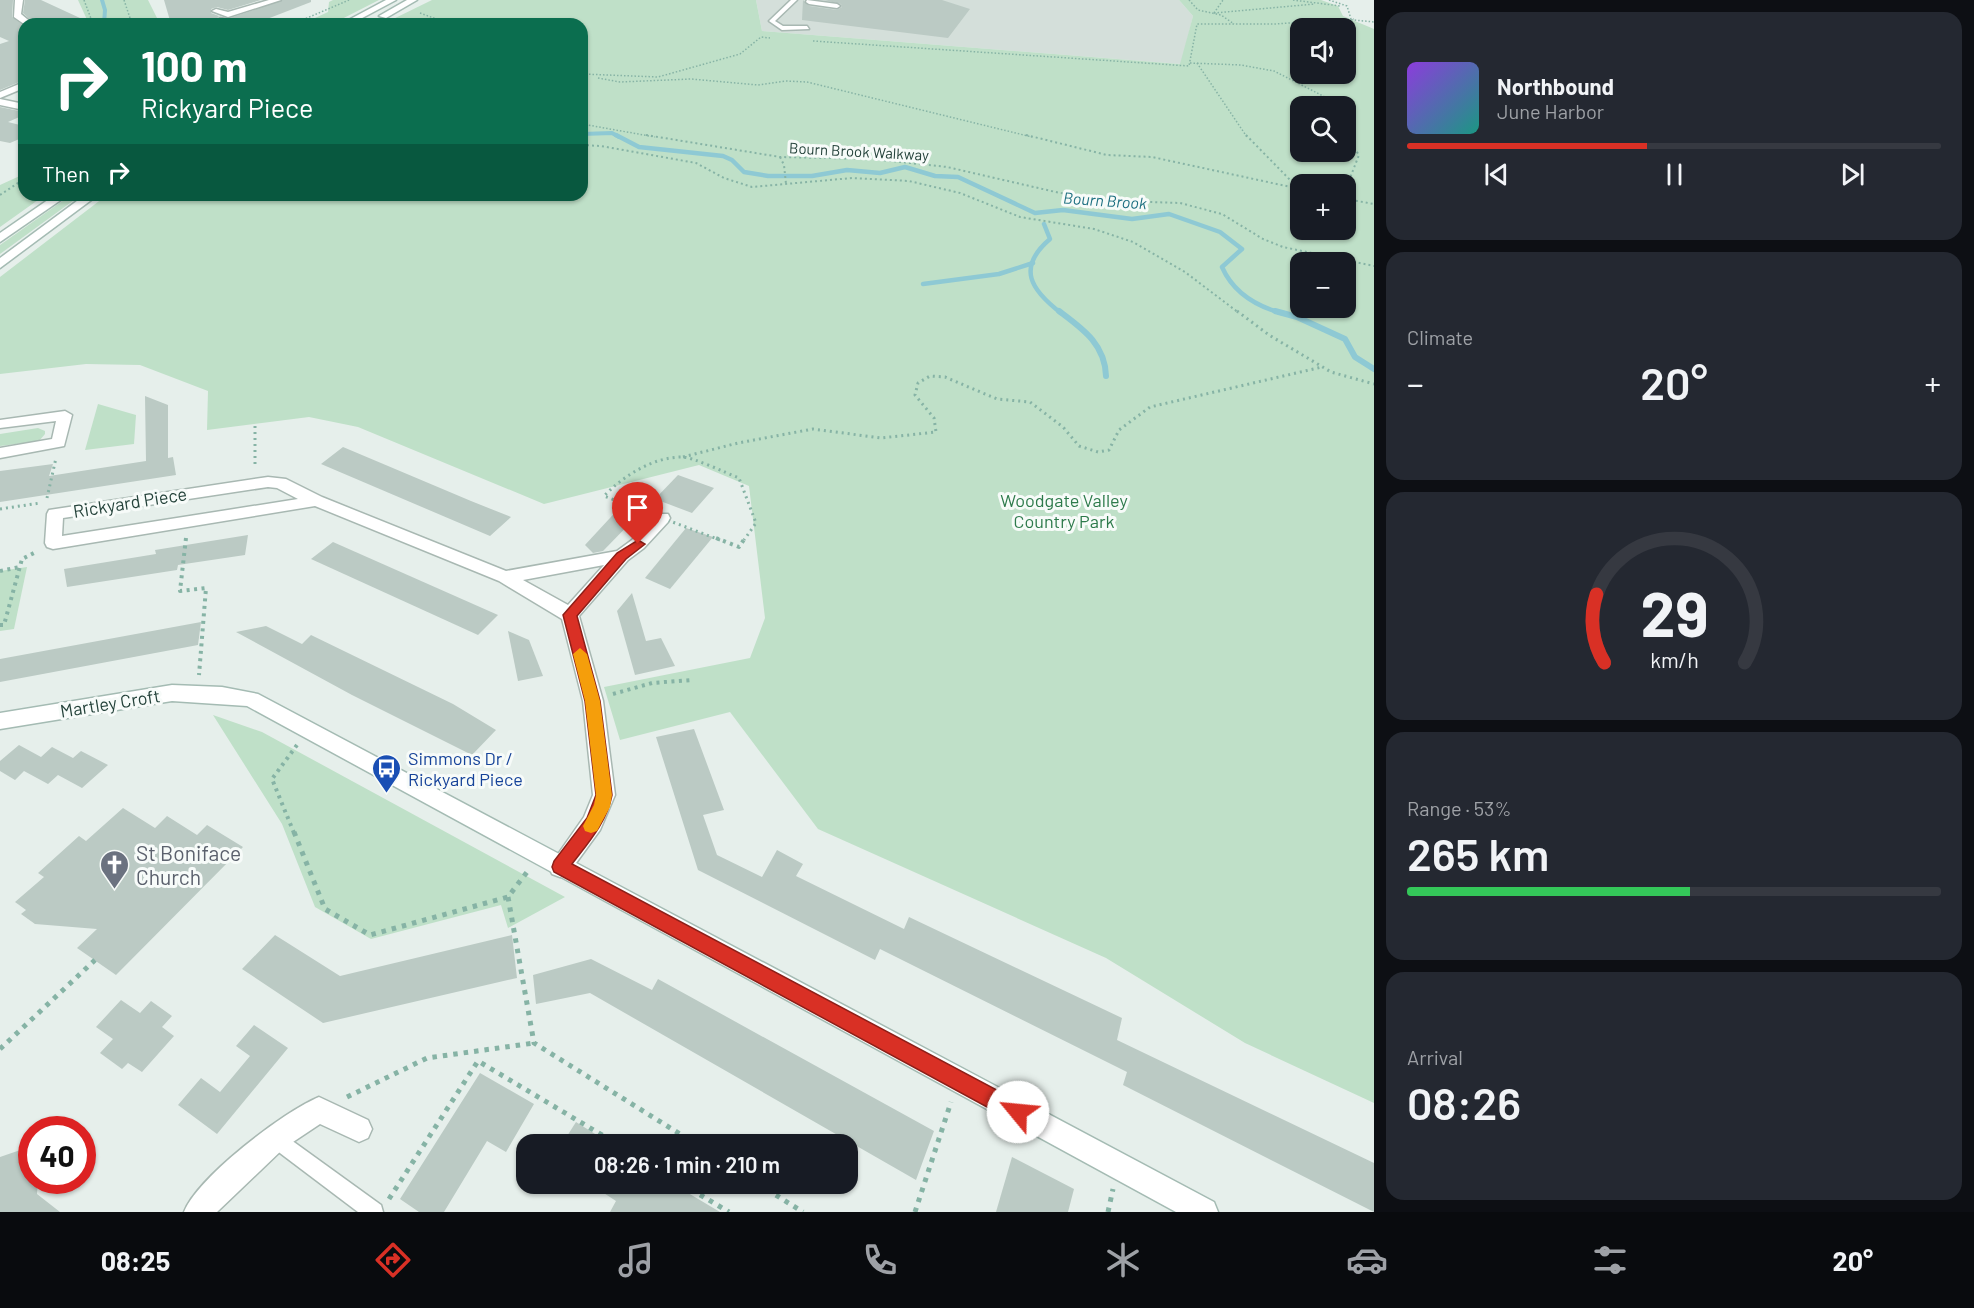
<!DOCTYPE html>
<meta charset="utf-8">
<style>
:root{--surface:#171b24;--page:#242831;--text:#f1f3f6;--muted:#9ea1a6;--line:#363941;--accent:#d93025}
body{margin:0;font-family:Barlow,sans-serif;background:var(--page);color:var(--text);height:100vh;display:flex;flex-direction:column;font-size:22px;white-space:nowrap}
*{box-sizing:border-box;margin:0}
p{font-size:20px;color:var(--muted)}
.icon{flex:none;width:33px;height:33px;fill:none;stroke:currentColor;stroke-width:2;stroke-linecap:round;stroke-linejoin:round}
.map{position:relative;flex:1;overflow:hidden}
.details{display:flex;flex-direction:column;gap:12px;padding:12px;background:#0d0f14;width:600px}
.details>*{flex:none}
.guide{position:absolute;left:18px;top:18px;width:570px;height:183px;border-radius:18px;box-shadow:0 2px 4px #0004;background:#0b6e4f;color:#fff;overflow:hidden}
.fabs{position:absolute;left:1290px;top:18px;display:grid;gap:12px}
.fabs a{display:grid;place-items:center;width:66px;height:66px;border-radius:12px;background:var(--surface);box-shadow:0 2px 4px #0004;font-size:30px}
.speed{position:absolute;left:18px;top:1116px;display:flex;gap:12px;font-size:30px;font-weight:700;text-align:center}
.speed>*{display:grid;place-content:center;width:78px;height:78px;border-radius:50%;background:var(--surface);box-shadow:0 2px 4px #0004;line-height:1}
.speed .limit{border:9px solid #d22;background:#fff;color:#111}
.pin{position:absolute;display:grid;place-items:center;width:51px;height:51px;color:#fff;margin:-62px -26px;border-radius:50% 50% 50% 0;rotate:-45deg;box-shadow:0 0 6px #0007}
.pin .icon{rotate:45deg}
.me{position:absolute;width:66px;margin:-33px;rotate:298deg;stroke-linejoin:round;filter:drop-shadow(0 0 4px #0008)}
.turn{display:flex;align-items:center;gap:21px;height:126px;padding:0 24px;font-size:27px}
.turn .icon{width:78px;height:78px;stroke-width:2.5}
.turn b{display:block;font-size:42px;line-height:51px}
.then{display:flex;align-items:center;height:57px;padding:0 24px;background:#0003;gap:12px;font-size:22px}
.big{font-size:45px;font-weight:600;line-height:1.1}
.details .card{flex:1;display:flex;flex-direction:column;justify-content:center;gap:9px;min-width:0;padding:0 21px;border-radius:18px;background:var(--page)}
.details .dial{align-items:center;gap:0}
.dial svg{height:156px;overflow:visible;fill:none;stroke:var(--line);stroke-width:7;stroke-linecap:round;text-anchor:middle}
.dial text{fill:var(--text);stroke:none}
.song{display:flex;align-items:center;gap:18px}
.cover{width:72px;height:72px;border-radius:9px;background:linear-gradient(135deg,hsl(270 70% 55%),hsl(170 70% 35%))}
.played{height:6px;border-radius:3px;background:linear-gradient(90deg,var(--accent) 45%,var(--line) 45%)}
.keys{display:flex;justify-content:space-around;direction:ltr}
.heat{display:flex;justify-content:space-between;align-items:center;font-size:33px;direction:ltr}
.charge{height:9px;border-radius:4px;background:linear-gradient(90deg,#34c759 53%,var(--line) 0)}
.trip{position:absolute;left:516px;top:1134px;width:342px;height:60px;border-radius:18px;background:var(--surface);box-shadow:0 2px 4px #0004;font-weight:600;line-height:60px;text-align:center}
.menu{display:flex;height:96px;justify-content:space-around;align-items:center;background:#090b0e;color:var(--muted)}
.menu .icon{width:42px;height:42px}
.menu .active{color:var(--accent)}
.menu b{font-size:27px;color:var(--text)}
main{display:flex;flex:1;min-height:0}
.map>svg:first-child{display:block}
.built{fill:#d4dfda}
.green{fill:#bfe0c8;fill-rule:evenodd}
.lines{fill:none;stroke-linecap:round;stroke-linejoin:round}
.stream-far2{stroke:#8ec9d4;stroke-width:4}
.stream-far1{stroke:#8ec9d4;stroke-width:4.5}
.stream{stroke:#8ec9d4;stroke-width:6}
.building{fill:#bbcac4}
.lane-casing{stroke:#a8b8b2;stroke-width:3}
.street-casing{stroke:#a8b8b2;stroke-width:3}
.secondary-casing{stroke:#a4bbb3;stroke-width:3}
.path-far4{stroke:#86b3a5;stroke-width:1.5;stroke-dasharray:1.5 2;stroke-linecap:butt}
.path-far3{stroke:#86b3a5;stroke-width:2;stroke-dasharray:2 3;stroke-linecap:butt}
.path-far2{stroke:#86b3a5;stroke-width:3;stroke-dasharray:2 4;stroke-linecap:butt}
.path-far1{stroke:#86b3a5;stroke-width:4;stroke-dasharray:3 4.5;stroke-linecap:butt}
.path{stroke:#86b3a5;stroke-width:5;stroke-dasharray:4.5 6;stroke-linecap:butt}
.lane{fill:#fff;fill-rule:evenodd}
.street{fill:#fff;fill-rule:evenodd}
.secondary{fill:#fff;fill-rule:evenodd}
.route{fill:#d93025;stroke:#8d1f18;stroke-width:1.5}
.slow{fill:#f59e0b}
.labels{text-anchor:middle;dominant-baseline:central;stroke-width:6;stroke-linejoin:round;paint-order:stroke}
.far-street-label{font-size:15px;fill:#24423a;stroke:#f7fbf9}
.far-water-label{font-size:16px;font-style:italic;fill:#1c6f80;stroke:#f7fbf9}
.park-label{font-size:18px;fill:#2d7a4b;stroke:#f7fbf9}
.street-label{font-size:18px;fill:#24423a;stroke:#f7fbf9}
.transit-label{font-size:18px;fill:#164399;stroke:#f7fbf9;text-anchor:start}
.near-worship-label{font-size:21px;fill:#5b616d;stroke:#f7fbf9;text-anchor:start}
</style>
<main>
<div class="map">
<svg width="1374" height="1212" viewBox="0 0 1374 1212">
<rect width="100%" height="100%" fill="#e6efeb"/>
<path class="built" d="M756 0H1179L1193 16 1181 64 762 31Z"/>
<g class="green">
<path d="M78 0H148L160 24H89Z"/>
<path d="M333 0H379L332 24H302L328 12 329 2Z"/>
<path d="M432 0H756L762 31 1180 64 1193 16 1179 0H1321L1338 6 1343 16 1374 29V1103L1245 1043 1106 958 818 829 730 712 620 740 604 687 750 658 765 618 749 486 699 465 544 504 358 427 309 417 207 430 208 391 140 365 86 364 0 374V277L107 195H582V24H383ZM1346 28V74H1300V28ZM1300 106H1346V152H1300ZM1300 184H1346V230H1300ZM1346 262V308H1300V262Z"/>
<path d="M24 174V195H45L0 227V185Z"/>
<path d="M71 195H81L0 254V245Z"/>
<path d="M98 404 136 415 134 444 85 450Z"/>
<path d="M38 428 45 431V434L39 441 0 446V434Z"/>
<path d="M27 567 14 629 0 631V571Z"/>
<path d="M213 715 262 732 565 897 508 928 501 905 371 939 315 907 282 824Z"/>
</g>
<g class="lines">
<g class="stream-far2">
<path d="M102 0 105 10 104 24"/>
<path d="M582 134 612 133 619 137"/>
</g>
<g class="stream-far1">
<path d="M616 135 639 147 723 156 732 160 744 172 768 176H812L847 170 880 173 905 167 935 176 958 177 1035 213 1063 210 1132 219 1169 214 1220 232 1242 249 1222 267C1233 292 1256 306 1281 313"/>
<path d="M1044 224 1050 239C1016 268 1031 290 1061 313"/>
<path d="M923 284 999 274 1033 263"/>
</g>
<g class="stream">
<path d="M1059 311C1083 329 1105 344 1106 376"/>
<path d="M1275 311 1297 317 1345 339 1355 357 1374 369"/>
</g>
</g>
<g class="building">
<path d="M0 0H13L12 17 24 26V80L0 90V44L9 41 0 37Z"/>
<path d="M25 0H41L80 18 68 20 73 23 67 24H35L23 13Z"/>
<path d="M164 0H261L228 10 217 7 211 9V13L219 16 213 24H171Z"/>
<path d="M283 0H311V2L254 24H224L227 19Z"/>
<path d="M803 0 809 6 837 10 842 7 841 4 824 0H942L970 9 948 38 802 20Z"/>
<path d="M0 107 24 112V115L8 122 24 126V137L10 143 0 141Z"/>
<path d="M145 396 168 405V458L173 457 176 475 0 502V471L53 464 49 476 146 461Z"/>
<path d="M343 447 471 501 511 517 490 536 321 464Z"/>
<path d="M678 475 714 488 692 513 655 499Z"/>
<path d="M622 505 641 512 603 551 593 553 585 545Z"/>
<path d="M686 528 713 537 670 589 645 578Z"/>
<path d="M248 535 245 555 178 565 177 570 67 587 64 569 156 554 155 550Z"/>
<path d="M333 542 498 615 478 635 311 559Z"/>
<path d="M632 593 646 641 661 638 675 666 635 675 617 611Z"/>
<path d="M201 622 198 645 0 682V659Z"/>
<path d="M266 626 302 644 311 635 453 704 496 730 472 755 352 695 236 632Z"/>
<path d="M508 631 529 640 543 676 518 681Z"/>
<path d="M694 729 724 810 703 815 717 855 762 877 777 850 803 864 796 876 904 929 909 917 1122 1018 1117 1040 1374 1163V1212L1123 1085 1127 1072 880 949 875 960 698 870 656 737Z"/>
<path d="M19 745 41 757 52 747 73 758 81 751 108 765 82 788 58 775 48 784 24 771 15 780 0 771V761Z"/>
<path d="M123 808 155 828 167 816 197 835 207 825 243 847 116 975 77 948 97 929 35 924 21 914 26 910 15 902 44 877 38 873 79 836 86 841Z"/>
<path d="M275 935 340 976 512 935 517 978 323 1023 242 969Z"/>
<path d="M591 959 652 990 658 979 934 1131 916 1180 590 993 536 1004 533 975Z"/>
<path d="M121 1000 140 1013 151 1001 172 1016 162 1027 174 1036 142 1072 128 1063 122 1069 100 1053 113 1039 96 1027Z"/>
<path d="M254 1025 288 1048 217 1134 178 1105 201 1078 220 1092 250 1056 236 1046Z"/>
<path d="M480 1073 534 1104 506 1152 487 1141 444 1212H419L400 1199Z"/>
<path d="M576 1122 611 1144H562Z"/>
<path d="M32 1146V1180H38L37 1194 60 1212H0V1157Z"/>
<path d="M1012 1157 1074 1189 1068 1212H996Z"/>
<path d="M590 1184H673L720 1212H610L616 1201Z"/>
</g>
<g class="lines">
<defs>
<g id="lane">
<path d="M791 0H797L775 21 783 26H807L809 29 782 30 769 21Z"/>
<path d="M807 0 837 4 840 6 837 8 809 4 806 2Z"/>
<path d="M220 18 225 19 221 24H215Z"/>
<path d="M274 1129 280 1132 381 1205 383 1212H358L268 1144 265 1138 268 1132Z"/>
</g>
<g id="street">
<path d="M15 0H23L21 14 33 24H24L14 17Z"/>
<path d="M269 0H281L228 17 212 11 216 9 228 12Z"/>
<path d="M24 82V88L0 98V92Z"/>
<path d="M0 99 24 104V110L0 105Z"/>
<path d="M65 411 72 415 64 446 0 458V448L52 439 56 421 0 428V420Z"/>
<path d="M268 477 286 479 322 497 506 571 617 551 632 540 656 514H668L670 518 668 522 644 548 628 560 579 616 603 701 615 795 600 830 568 874 560 877 552 874 549 867 584 817 593 795 583 701 562 619 499 581 315 506 53 549 47 547 45 543 47 514 49 510ZM268 487 277 488 298 499 62 536 63 518ZM604 565 568 605 523 580Z"/>
<path d="M319 1097 368 1120 372 1129 368 1138 359 1142 320 1124 284 1148 217 1212H184C198 1177 283 1112 319 1097Z"/>
</g>
<g id="secondary">
<path d="M386 0H396L351 24H341Z"/>
<path d="M407 0H417L386 18 379 16Z"/>
<path d="M55 195H68L0 242V233Z"/>
<path d="M85 195H98L0 268V258Z"/>
<path d="M172 685 222 687 258 694 1214 1202 1218 1212H1176L247 706 172 701 0 729V713Z"/>
</g>
</defs>
<use href="#lane" class="lane-casing"/>
<use href="#street" class="street-casing"/>
<use href="#secondary" class="secondary-casing"/>
<g class="path-far4">
<path d="M84 0 93 24"/>
<path d="M124 0 132 24"/>
<path d="M1189 0 1198 10 1221 15 1234 24"/>
<path d="M1293 0 1340 6"/>
<path d="M1329 0 1347 6 1351 19H1354"/>
<path d="M420 13 450 24"/>
<path d="M1214 13 1315 4"/>
<path d="M1214 13 1223 0"/>
<path d="M293 24 349 0"/>
<path d="M813 41 1189 66 1197 24H1275L1344 19 1374 22"/>
<path d="M1190 63 1241 65 1274 71 1329 99 1334 106"/>
<path d="M1197 63 1247 137"/>
<path d="M582 74 658 77 740 54 761 37 770 38"/>
<path d="M598 78 620 82 691 79 758 85 786 81 807 82 1032 137"/>
<path d="M1346 123 1350 129 1351 137"/>
<path d="M582 124 655 137"/>
</g>
<g class="path-far3">
<path d="M646 135 780 157 873 159 947 167 1060 193 1120 201 1180 203 1222 214 1263 239 1283 247 1374 266"/>
<path d="M1026 135 1107 155 1152 157 1300 189"/>
<path d="M1246 135 1298 188"/>
<path d="M582 145 601 146 696 163 724 178 752 187 852 178 909 181 960 193 1020 217 1094 229 1133 242 1185 272 1239 313"/>
<path d="M780 157 784 165 786 184"/>
<path d="M0 195 24 179"/>
<path d="M1346 199 1374 204"/>
<path d="M1346 211 1353 209 1350 178 1359 155 1351 143 1350 135"/>
</g>
<g class="path-far2">
<path d="M1237 311 1269 335 1331 372 1374 384"/>
<path d="M255 426V467"/>
<path d="M683 457 738 443 813 429 881 438 936 432 934 418 915 395 918 383 930 376 945 377 997 399 1030 402 1063 427 1079 446 1098 452 1109 450 1119 430 1150 407 1322 367"/>
<path d="M47 498 56 458"/>
<path d="M0 509 40 503"/>
<path d="M720 540 604 496C623 476 653 457 682 457 693 457 726 473 739 478L756 523 744 540"/>
</g>
<g class="path-far1">
<path d="M186 538 180 591 206 588 199 675"/>
<path d="M716 538 739 547 745 538"/>
<path d="M0 571 20 567"/>
<path d="M0 625H4L22 559 36 552"/>
<path d="M613 694 652 683 692 680"/>
<path d="M294 833 272 779 297 745"/>
</g>
<g class="path">
<path d="M294 832 325 909 370 935 508 897 527 872"/>
<path d="M508 897 534 1043 696 1144"/>
<path d="M0 1049 95 960"/>
<path d="M347 1097 427 1058 534 1043"/>
<path d="M682 1184 729 1212"/>
<path d="M758 1184 803 1212"/>
<path d="M389 1199 478 1061 617 1144"/>
<path d="M915 1212 951 1102"/>
<path d="M1108 1212 1113 1189"/>
</g>
<use href="#lane" class="lane"/>
<use href="#street" class="street"/>
<use href="#secondary" class="secondary"/>
</g>
<path class="route" d="M638 540 645 544 626 559 577 616 600 701 612 795C607 822 588 843 572 864L1025 1105 1028 1112 1025 1120 1018 1122 1011 1120 554 872 552 867 554 861 587 818 596 795 585 701 563 615 617 553Z"/>
<path class="slow" d="M580 648 587 654 600 701 612 795 610 807 597 831 591 833 585 831 583 826 594 805 596 795 585 701 573 654Z"/>
<defs>
<symbol id="bus-pin" viewBox="-11 -11 22 30"><path d="M0 17L-7.5 6A9.5 9.5 0 1 1 7.5 6Z" fill="#1a4fb4" stroke="#f7fbf9"/><path d="M-5-6H5V4H4V6H2V4H-2V6H-4V4H-5ZM-3.5-4V0h7V-4ZM-3.5 1.2v1.5H-2V1.2ZM2 1.2v1.5H3.5V1.2Z" fill="#fff"/></symbol>
<symbol id="church-pin" viewBox="-11 -11 22 30"><path d="M0 17L-7.5 6A9.5 9.5 0 1 1 7.5 6Z" fill="#6b7280" stroke="#f7fbf9"/><path d="M-1.2-6h2.4v3.5h3.3v2.4h-3.3V6h-2.4V-.1h-3.3v-2.4h3.3Z" fill="#fff"/></symbol>
</defs>
<g fill-rule="evenodd">
<use href="#bus-pin" x="370" y="752" width="33" height="45"/>
<use href="#church-pin" x="98" y="848" width="33" height="45"/>
</g>
<g class="labels">
<g class="far-street-label">
<text transform="translate(859 151) rotate(3)">Bourn Brook Walkway</text>
</g>
<g class="far-water-label">
<text transform="translate(1105 200) rotate(4)">Bourn Brook</text>
</g>
<g class="park-label">
<text x="1064" y="500">Woodgate Valley<tspan x="1064" dy="21">Country Park</tspan></text>
</g>
<g class="street-label">
<text transform="translate(130 502) rotate(-9)">Rickyard Piece</text>
<text transform="translate(110 703) rotate(-9)">Martley Croft</text>
</g>
<g class="transit-label">
<text x="408" y="758">Simmons Dr /<tspan x="408" dy="21">Rickyard Piece</tspan></text>
</g>
<g class="near-worship-label">
<text x="136" y="852">St Boniface<tspan x="136" dy="24">Church</tspan></text>
</g>
</g>
</svg>
<div class="fabs">
<a><svg class="icon" aria-label="sound" viewBox="0 0 24 24"><path d="M4 9h4l5-4v14l-5-4H4zM17 9q2 3 0 6"/></svg></a>
<a><svg class="icon" aria-label="search" viewBox="0 0 24 24"><circle cx="10" cy="10" r="6"/><path d="M15 15l6 6"/></svg></a>
<a>+</a>
<a>−</a>
</div>
<div class="speed"><div class="limit">40</div></div>
<div class="pin" style="left:638px;top:544px;background:#d93025"><svg class="icon" aria-label="arrive" viewBox="0 0 24 24"><path d="M6 21V4h12l-3 4 3 4H6"/></svg></div>
<svg class="me" style="left:1018px;top:1112px" viewBox="-20 -20 40 40"><circle r="19" fill="#fff"/><path d="M0-13L10 11 0 6-10 11z" fill="#d93025"/></svg>
<div class="trip">08:26 · 1 min · 210 m</div>
<div class="guide">
<div class="turn"><svg class="icon" aria-label="right" viewBox="0 0 24 24"><path d="M7 20v-9h11M14 6l5 5-5 5"/></svg><div><b>100 m</b>Rickyard Piece</div></div>
<div class="then">Then<svg class="icon" aria-label="right" viewBox="0 0 24 24"><path d="M7 20v-9h11M14 6l5 5-5 5"/></svg></div>
</div>
</div>
<section class="details">
<div class="card">
<div class="song"><i class="cover"></i><div><b>Northbound</b><p>June Harbor</p></div></div>
<div class="played"></div>
<div class="keys"><svg class="icon" aria-label="previous" viewBox="0 0 24 24"><path d="M18 5L8 12l10 7zM5 5v14"/></svg><svg class="icon" aria-label="pause" viewBox="0 0 24 24"><path d="M8 5v14M16 5v14"/></svg><svg class="icon" aria-label="next" viewBox="0 0 24 24"><path d="M6 5l10 7-10 7zM19 5v14"/></svg></div>
</div>
<div class="card"><p>Climate</p>
<div class="heat"><a>−</a><b class="big">20°</b><a>+</a></div>
</div>
<div class="card dial"><svg viewBox="0 0 100 80">
<path d="M14 69A42 42 0 1 1 86 69"/>
<path d="M14 69A42 42 0 0 1 10 34" stroke="#d93025"/>
<text x="50" y="56" font-size="32" font-weight="700">29</text>
<text x="50" y="72" font-size="11">km/h</text>
</svg></div>
<div class="card"><p>Range · 53%</p><b class="big">265 km</b><div class="charge"></div></div>
<div class="card"><p>Arrival</p><b class="big">08:26</b></div>
</section>
</main>
<nav class="menu">
<b>08:25</b>
<svg class="icon active" aria-label="directions" viewBox="0 0 24 24"><path d="M12 3l9 9-9 9-9-9zM9 14v-3h6M13 9l2 2-2 2"/></svg>
<svg class="icon" aria-label="music" viewBox="0 0 24 24"><path d="M9 18V5l10-2v13"/><circle cx="6" cy="18" r="3"/><circle cx="16" cy="16" r="3"/></svg>
<svg class="icon" aria-label="phone" viewBox="0 0 24 24"><path d="M5 4h4l2 5-3 2q2 4 5 5l2-3 5 2v4C11 20 4 13 5 4z"/></svg>
<svg class="icon" aria-label="climate" viewBox="0 0 24 24"><path d="M12 3v18M4 7l16 10M4 17L20 7"/></svg>
<svg class="icon" aria-label="car" viewBox="0 0 24 24"><path d="M5 17H2v-5l4-1 3-4h7l3 4 3 1v5h-3M9 17h6M6 11h13"/><circle cx="7" cy="17" r="2"/><circle cx="17" cy="17" r="2"/></svg>
<svg class="icon" aria-label="filters" viewBox="0 0 24 24"><path d="M4 7h16M4 17h16"/><circle cx="9" cy="7" r="2"/><circle cx="15" cy="17" r="2"/></svg>
<b>20°</b>
</nav>
